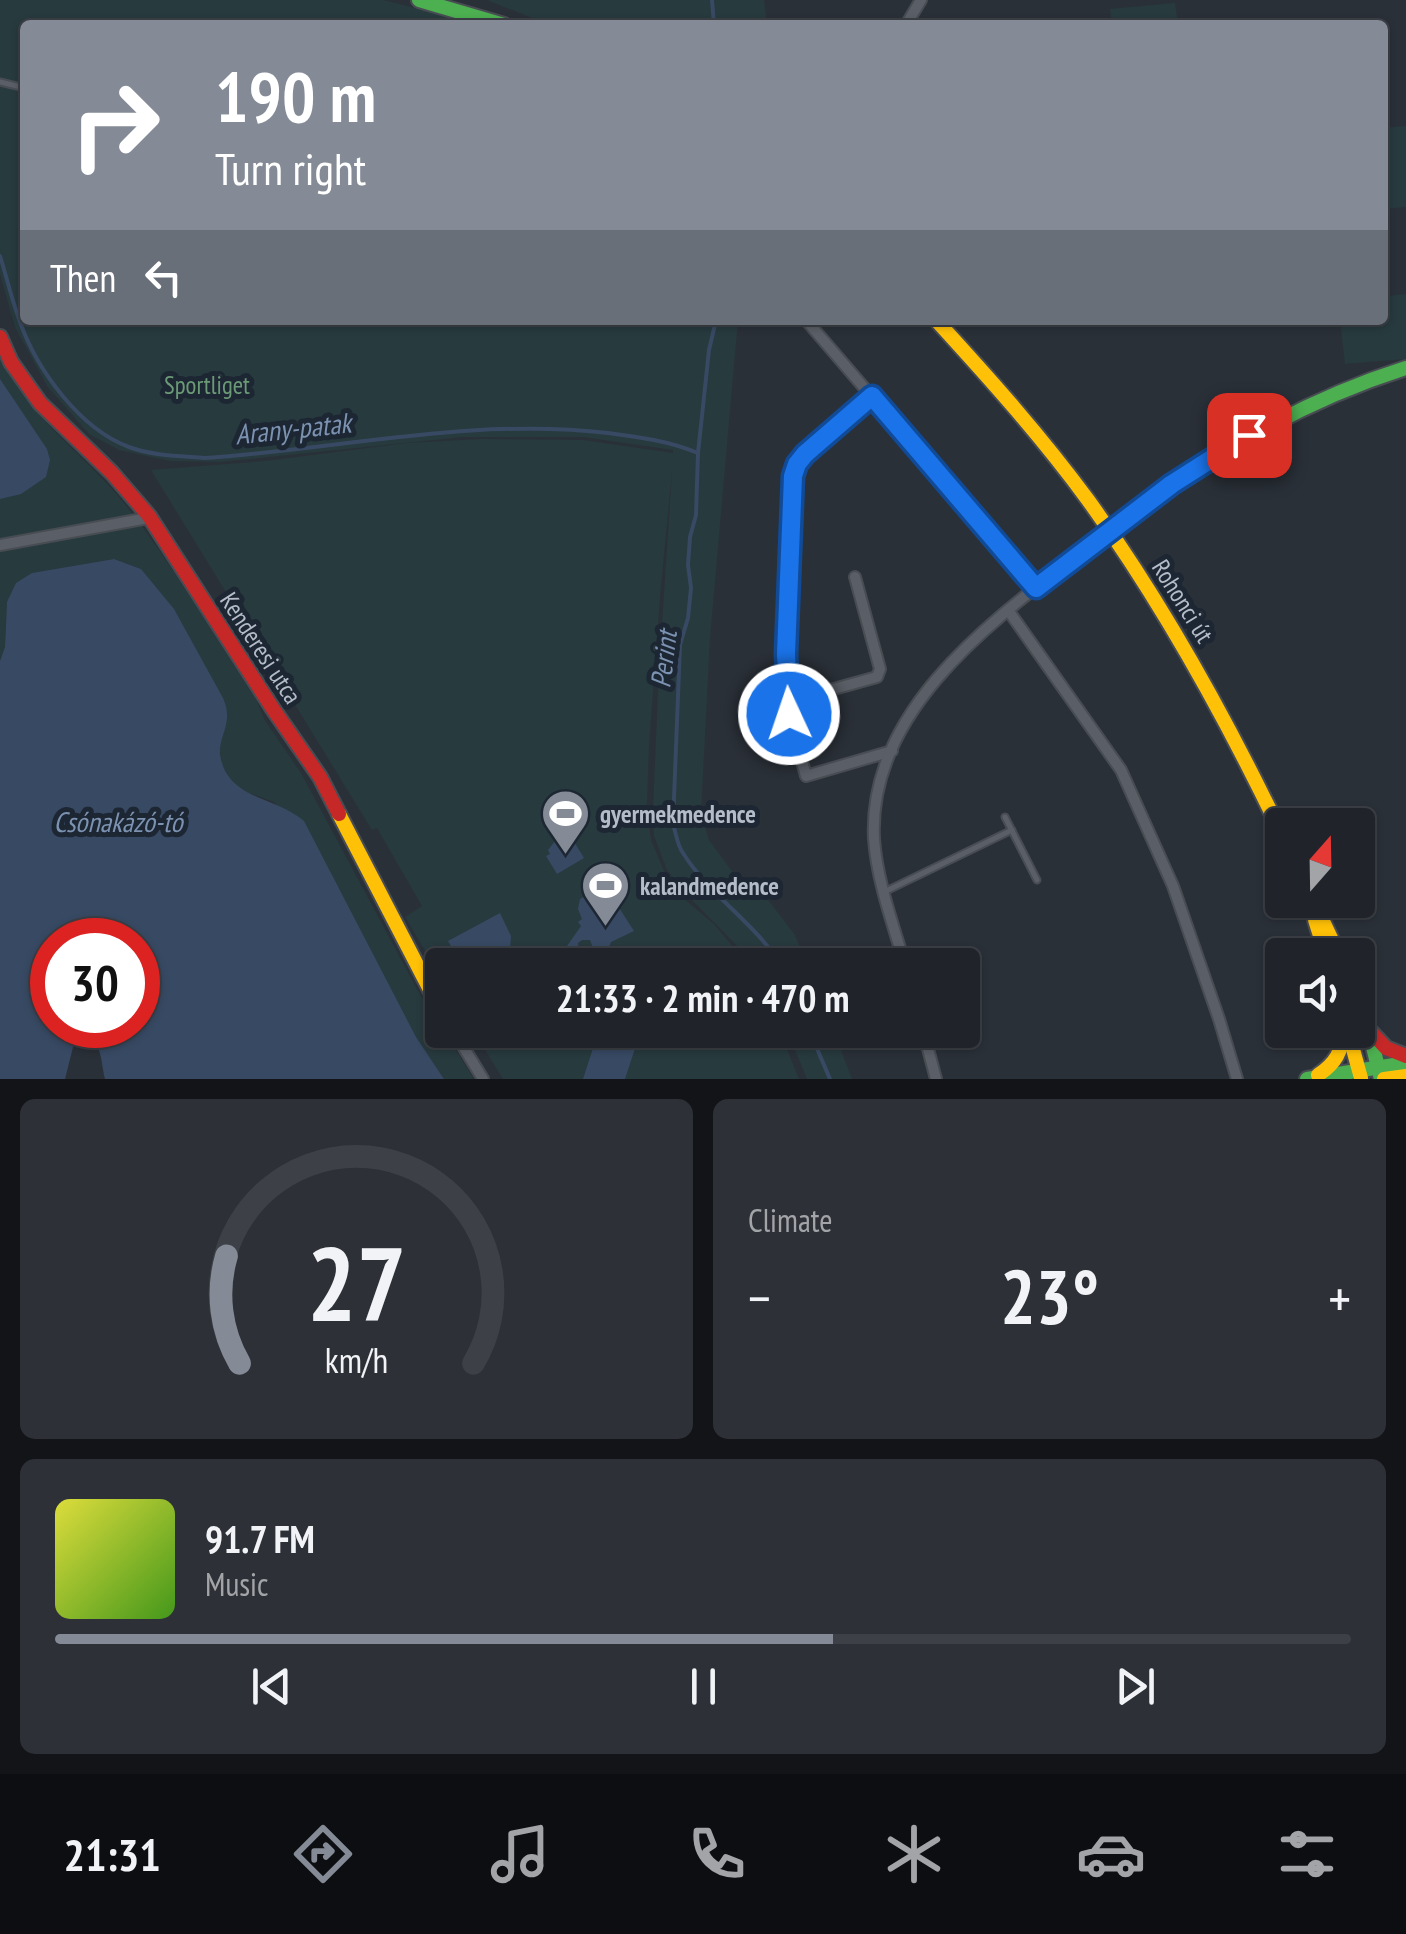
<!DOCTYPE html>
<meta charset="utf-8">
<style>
:root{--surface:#20242a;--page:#2d3036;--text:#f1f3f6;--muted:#a2a4a8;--line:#3d4147;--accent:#848b96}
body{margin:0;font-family:"PT Sans Narrow",sans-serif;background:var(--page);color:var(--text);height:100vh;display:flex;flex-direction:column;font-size:38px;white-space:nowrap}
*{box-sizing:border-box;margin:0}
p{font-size:32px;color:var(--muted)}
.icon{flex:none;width:55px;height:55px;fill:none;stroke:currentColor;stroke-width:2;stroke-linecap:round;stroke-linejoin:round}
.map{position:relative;height:1079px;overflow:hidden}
.side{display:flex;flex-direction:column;gap:20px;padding:20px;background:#121417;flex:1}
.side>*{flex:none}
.guide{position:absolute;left:20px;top:20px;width:1368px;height:305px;border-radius:10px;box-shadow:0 2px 8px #0004,0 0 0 2px var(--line);background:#848b96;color:#fff;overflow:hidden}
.needle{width:65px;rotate:20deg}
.buttons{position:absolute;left:1265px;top:808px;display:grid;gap:20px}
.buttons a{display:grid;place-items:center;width:110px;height:110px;border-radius:10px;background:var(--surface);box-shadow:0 2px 8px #0004,0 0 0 2px var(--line);font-size:50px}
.speed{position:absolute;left:30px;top:918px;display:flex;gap:20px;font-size:50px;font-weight:700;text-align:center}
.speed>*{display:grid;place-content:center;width:130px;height:130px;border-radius:50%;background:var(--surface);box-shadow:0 2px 8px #0004,0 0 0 2px var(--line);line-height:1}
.speed .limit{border:15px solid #d22;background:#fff;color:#111}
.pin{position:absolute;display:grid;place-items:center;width:85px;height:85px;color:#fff;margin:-42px;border-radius:20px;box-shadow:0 5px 15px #0006}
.me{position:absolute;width:110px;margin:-55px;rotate:357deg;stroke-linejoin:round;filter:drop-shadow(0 0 8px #0008)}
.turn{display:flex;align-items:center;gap:35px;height:210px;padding:0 30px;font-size:45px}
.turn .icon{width:130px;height:130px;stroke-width:2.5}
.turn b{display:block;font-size:70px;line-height:85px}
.then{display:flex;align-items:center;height:95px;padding:0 30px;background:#0003;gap:20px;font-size:38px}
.big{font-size:75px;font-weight:600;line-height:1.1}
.side .card{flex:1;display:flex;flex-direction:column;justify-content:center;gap:15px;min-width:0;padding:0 35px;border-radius:15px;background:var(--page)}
.side .dial{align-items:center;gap:0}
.dial svg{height:260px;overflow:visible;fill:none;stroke:var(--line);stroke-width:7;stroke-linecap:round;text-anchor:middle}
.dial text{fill:var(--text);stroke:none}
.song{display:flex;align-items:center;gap:30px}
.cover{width:120px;height:120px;border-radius:15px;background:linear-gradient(135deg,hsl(60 70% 55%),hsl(100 70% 35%))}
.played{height:10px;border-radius:5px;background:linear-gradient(90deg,var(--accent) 60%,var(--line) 60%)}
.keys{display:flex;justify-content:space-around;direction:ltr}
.heat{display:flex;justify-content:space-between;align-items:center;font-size:55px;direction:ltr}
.side .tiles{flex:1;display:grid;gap:20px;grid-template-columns:1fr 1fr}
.card:last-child{grid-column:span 2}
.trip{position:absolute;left:425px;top:948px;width:555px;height:100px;border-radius:10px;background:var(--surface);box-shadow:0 2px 8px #0004,0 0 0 2px var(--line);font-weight:600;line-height:100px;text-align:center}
.dock{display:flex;height:160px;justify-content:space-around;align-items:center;background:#0d0e11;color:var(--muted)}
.dock .icon{width:70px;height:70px}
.dock .selected{color:var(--accent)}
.dock b{font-size:45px;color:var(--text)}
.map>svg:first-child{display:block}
.green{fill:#273a3e}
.water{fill:#384963;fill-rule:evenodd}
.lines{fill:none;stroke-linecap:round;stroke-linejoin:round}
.stream{stroke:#384963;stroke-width:4}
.lane-casing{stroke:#484c53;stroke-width:9}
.street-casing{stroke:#484c53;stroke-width:14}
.fast-casing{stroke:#484c53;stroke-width:18}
.slow-casing{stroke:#484c53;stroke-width:18}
.jam-casing{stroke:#484c53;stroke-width:18}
.lane{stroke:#5a5e66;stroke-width:5}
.street{stroke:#5a5e66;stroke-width:10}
.fast{stroke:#4caf50;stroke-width:14}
.slow{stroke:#ffc107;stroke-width:14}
.jam{stroke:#c62828;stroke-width:14}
.route-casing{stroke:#114b97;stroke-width:25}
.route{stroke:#1a73e8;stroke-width:18}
.labels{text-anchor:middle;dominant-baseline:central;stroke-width:10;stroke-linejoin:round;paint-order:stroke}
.park-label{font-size:25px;fill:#6b9a76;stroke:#1d2633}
.street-label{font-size:25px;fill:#b4bcc9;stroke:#1d2633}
.poi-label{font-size:25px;font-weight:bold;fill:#b4bcc9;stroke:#1d2633;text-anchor:start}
.water-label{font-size:28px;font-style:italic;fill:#7c92b1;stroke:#1d2633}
</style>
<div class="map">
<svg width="1406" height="1079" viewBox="0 0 1406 1079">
<rect width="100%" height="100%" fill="#2a3038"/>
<g class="green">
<path d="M0 0H383L484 25H25V320H738L710 638 701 813 709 840 734 874 769 901 795 935 807 965H756L686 894 667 870 654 836 653 809 659 669 672 472 660 597 649 746 647 806 651 840 667 878 683 898 714 924 748 965H442V979L405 917 422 906 377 828 372 830 151 470 265 461 407 443 481 439 583 440 673 453V450L583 437H463L220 462 170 461 119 450 89 434 47 386 15 327 0 274Z"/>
<path d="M487 0H764L767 25H550Z"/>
<path d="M1175 3 1178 25H1112L1110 9Z"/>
<path d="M1406 126V207L1383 209V128Z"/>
<path d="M1383 252 1387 296 1406 294V359L1345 364 1340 320H1382Z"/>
<path d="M0 352C24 415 84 453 125 504 174 566 214 636 257 701L264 719 301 773 417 989 474 1079H444L416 1037 368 948 274 802 246 792 231 782 222 764 219 746 227 714 141 569 114 559 33 573 7 602 5 647 0 661Z"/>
<path d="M473 1030H779L799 1079H503Z"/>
<path d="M787 1030H833L852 1079H807Z"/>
</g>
<g class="water">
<path d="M0 379 47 449 50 460 46 477 21 494 0 499Z"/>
<path d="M114 559 141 569 174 609 223 698C225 703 227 708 227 714 228 728 219 739 220 754 227 800 273 795 304 821L416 1037 444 1079H105C100 1059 103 1035 77 1038L74 1043 65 1079H0V661L5 647 7 602 16 583 32 573ZM52 940H138V1025H52Z"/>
<path d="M560 839H566L569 842 573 840 584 858 557 874 546 856 550 854 548 850 555 841Z"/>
<path d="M593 891 603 894 610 902 614 900 634 931 611 942 609 947 600 953 593 948 590 940H582L578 943 579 951 597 957 593 965H561L567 946 581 926 578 922 582 919 578 909 580 899Z"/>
<path d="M500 913 511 936 509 965H462L448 941Z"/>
<path d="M582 1030H641L625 1079H583L595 1042Z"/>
</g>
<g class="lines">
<g class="stream">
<path d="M712 0 714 25"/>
<path d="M0 256C7 278 12 301 20 322 37 370 80 429 129 447 153 456 179 456 205 458 339 449 474 417 608 433 639 437 669 441 698 453"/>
<path d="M716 320 709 350 698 453 696 515 690 537 688 565 691 588 688 618 680 645 673 824C676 833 677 845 683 853 709 895 755 923 781 965"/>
<path d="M809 1030 830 1079"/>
</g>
<defs>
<g id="lane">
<path d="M0 82 25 88"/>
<path d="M1005 817 1037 880"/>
<path d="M884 892 1012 830"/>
</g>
<g id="street">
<path d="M906 25 921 0"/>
<path d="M806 320 1036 588"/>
<path d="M0 545 148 518"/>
<path d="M855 577 880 669 877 677 794 700 789 705V714L806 776 892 751"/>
<path d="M1008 610 1121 770 1173 886 1219 1019 1237 1079"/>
<path d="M789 705 785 654 793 476 797 464 805 454 872 396"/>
<path d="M905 965C893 924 877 881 874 839 867 699 1014 606 1110 530"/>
<path d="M453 1030 483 1079"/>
<path d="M923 1030 936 1079"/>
</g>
<g id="fast">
<path d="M419 0 504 25"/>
<path d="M1110 530C1205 460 1292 404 1406 368"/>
<path d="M1358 1001 1368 1027 1381 1079"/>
<path d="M1307 1079 1406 1063"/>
</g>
<g id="slow">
<path d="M936 320C989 378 1041 436 1088 500 1164 605 1226 718 1282 835"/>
<path d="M339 814 442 1013"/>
<path d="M1313 900 1339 955"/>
<path d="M1315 920 1326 955"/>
<path d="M1348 1031 1361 1078"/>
<path d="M1318 1075C1335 1064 1343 1051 1343 1030"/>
<path d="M1384 1079 1406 1076"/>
</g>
<g id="jam">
<path d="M0 337 11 362 40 403 112 473 149 516 273 709 320 777 339 814"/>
<path d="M1371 1032 1386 1048 1406 1056"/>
</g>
</defs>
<use href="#lane" class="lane-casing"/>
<use href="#street" class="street-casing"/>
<use href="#fast" class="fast-casing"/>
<use href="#slow" class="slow-casing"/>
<use href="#jam" class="jam-casing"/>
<use href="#lane" class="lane"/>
<use href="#street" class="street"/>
<use href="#fast" class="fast"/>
<use href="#slow" class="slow"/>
<use href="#jam" class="jam"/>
</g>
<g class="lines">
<defs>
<path id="route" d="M789 714 786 654 793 476 797 464 805 454 872 396 1036 588 1172 484 1249 435"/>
</defs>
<use href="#route" class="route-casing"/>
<use href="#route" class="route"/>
</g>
<defs>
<symbol id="stadium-pin" viewBox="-11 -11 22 30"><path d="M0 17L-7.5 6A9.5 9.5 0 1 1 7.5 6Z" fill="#848b96" stroke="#1d2633"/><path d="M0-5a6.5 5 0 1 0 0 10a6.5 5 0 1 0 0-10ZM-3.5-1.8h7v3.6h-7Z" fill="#fff"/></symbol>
</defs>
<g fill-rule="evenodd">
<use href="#stadium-pin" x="538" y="786" width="55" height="75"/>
<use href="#stadium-pin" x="578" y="858" width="55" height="75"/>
</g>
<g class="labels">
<g class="park-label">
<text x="207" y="385">Sportliget</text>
</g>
<g class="street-label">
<text transform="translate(1183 601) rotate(58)">Rohonci út</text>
<text transform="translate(261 648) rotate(57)">Kenderesi utca</text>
</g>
<g class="poi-label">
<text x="600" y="814">gyermekmedence</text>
<text x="640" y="886">kalandmedence</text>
</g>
<g class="water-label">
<text transform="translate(293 428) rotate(-6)">Arany-patak</text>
<text transform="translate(663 659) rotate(-83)">Perint</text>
<text x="118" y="821">Csónakázó-tó</text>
</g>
</g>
</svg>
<div class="buttons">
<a><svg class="needle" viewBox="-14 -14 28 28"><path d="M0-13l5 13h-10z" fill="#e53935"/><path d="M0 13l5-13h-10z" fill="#a2a4a8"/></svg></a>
<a><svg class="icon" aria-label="sound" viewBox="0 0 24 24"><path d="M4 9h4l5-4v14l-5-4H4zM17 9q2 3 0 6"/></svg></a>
</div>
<div class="speed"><div class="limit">30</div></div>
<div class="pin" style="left:1249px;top:435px;background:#d93025"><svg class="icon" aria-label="arrive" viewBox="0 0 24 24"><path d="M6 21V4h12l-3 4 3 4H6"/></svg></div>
<svg class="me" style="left:789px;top:714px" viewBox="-20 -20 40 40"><circle r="17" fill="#1a73e8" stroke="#fff" stroke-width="3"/><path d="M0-11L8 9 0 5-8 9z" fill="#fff"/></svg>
<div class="trip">21:33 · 2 min · 470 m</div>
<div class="guide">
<div class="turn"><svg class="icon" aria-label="right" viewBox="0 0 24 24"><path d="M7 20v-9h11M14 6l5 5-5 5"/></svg><div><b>190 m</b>Turn right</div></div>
<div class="then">Then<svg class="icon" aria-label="left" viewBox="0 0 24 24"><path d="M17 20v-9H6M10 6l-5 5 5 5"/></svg></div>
</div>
</div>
<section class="side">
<div class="tiles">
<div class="card dial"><svg viewBox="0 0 100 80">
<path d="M14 69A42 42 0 1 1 86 69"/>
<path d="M14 69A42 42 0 0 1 10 36" stroke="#848b96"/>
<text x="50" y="56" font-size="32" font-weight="700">27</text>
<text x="50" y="72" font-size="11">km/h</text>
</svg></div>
<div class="card"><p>Climate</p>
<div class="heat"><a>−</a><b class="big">23°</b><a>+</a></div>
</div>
<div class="card">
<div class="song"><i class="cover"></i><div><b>91.7 FM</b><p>Music</p></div></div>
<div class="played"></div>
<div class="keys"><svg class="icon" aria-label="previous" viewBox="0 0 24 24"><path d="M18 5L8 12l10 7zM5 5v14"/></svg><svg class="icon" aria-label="pause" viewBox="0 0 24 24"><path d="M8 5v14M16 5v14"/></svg><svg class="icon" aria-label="next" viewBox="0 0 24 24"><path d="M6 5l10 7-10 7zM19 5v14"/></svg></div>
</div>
</div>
</section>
<nav class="dock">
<b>21:31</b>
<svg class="icon selected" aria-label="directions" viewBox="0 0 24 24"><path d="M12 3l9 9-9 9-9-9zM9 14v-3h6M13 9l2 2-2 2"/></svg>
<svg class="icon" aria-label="music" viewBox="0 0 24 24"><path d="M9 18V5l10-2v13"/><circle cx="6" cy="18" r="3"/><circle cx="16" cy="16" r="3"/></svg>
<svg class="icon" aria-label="phone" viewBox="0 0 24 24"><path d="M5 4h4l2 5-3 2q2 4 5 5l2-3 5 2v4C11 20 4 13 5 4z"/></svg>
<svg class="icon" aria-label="climate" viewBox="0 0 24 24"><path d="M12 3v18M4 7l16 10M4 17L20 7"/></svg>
<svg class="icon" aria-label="car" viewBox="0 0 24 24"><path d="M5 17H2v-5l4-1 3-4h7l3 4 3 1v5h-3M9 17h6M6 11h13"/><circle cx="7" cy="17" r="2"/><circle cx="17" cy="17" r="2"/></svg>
<svg class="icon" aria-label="filters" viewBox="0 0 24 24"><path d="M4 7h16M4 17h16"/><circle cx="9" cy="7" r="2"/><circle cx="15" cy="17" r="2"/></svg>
</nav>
